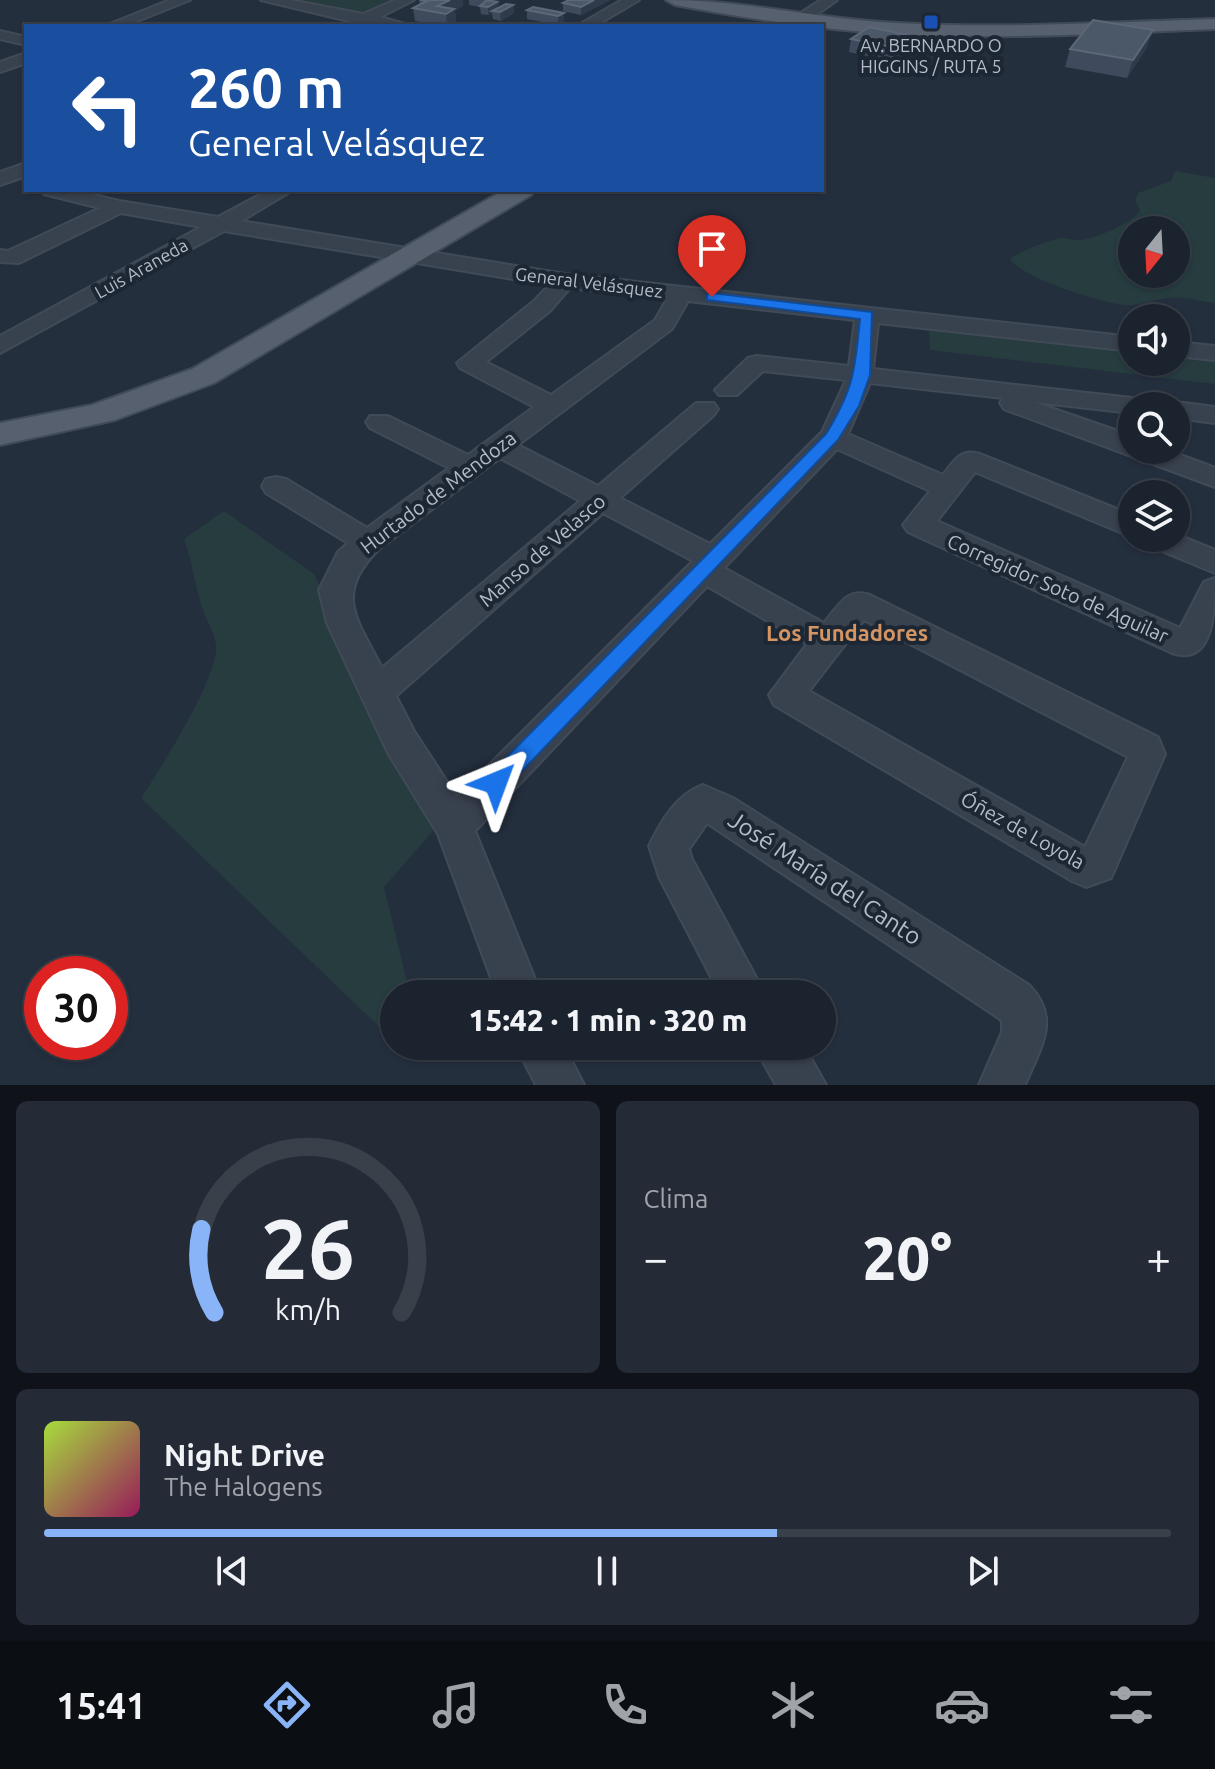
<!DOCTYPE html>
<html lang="es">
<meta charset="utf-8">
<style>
:root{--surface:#1b232e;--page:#242b36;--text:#f1f3f6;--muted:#a0a4aa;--line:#39404a;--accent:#8ab4f8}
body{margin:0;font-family:Ubuntu,sans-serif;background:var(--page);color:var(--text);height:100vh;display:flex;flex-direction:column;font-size:30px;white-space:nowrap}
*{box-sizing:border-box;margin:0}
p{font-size:26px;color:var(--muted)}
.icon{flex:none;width:44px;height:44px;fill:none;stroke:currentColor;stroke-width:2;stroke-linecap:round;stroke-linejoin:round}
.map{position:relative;height:1085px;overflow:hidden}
.drawer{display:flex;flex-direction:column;gap:16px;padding:16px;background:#0f1319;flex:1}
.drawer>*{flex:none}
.top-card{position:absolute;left:24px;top:24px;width:800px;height:168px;border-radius:0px;box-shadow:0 2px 6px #0004,0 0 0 2px var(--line);background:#1a4fa0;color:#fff;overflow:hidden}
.needle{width:52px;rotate:198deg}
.tools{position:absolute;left:1118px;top:216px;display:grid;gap:16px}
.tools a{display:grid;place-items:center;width:72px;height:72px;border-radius:50%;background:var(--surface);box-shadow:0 2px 6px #0004,0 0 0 2px var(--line);font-size:40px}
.speed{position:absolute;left:24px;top:956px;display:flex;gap:16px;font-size:40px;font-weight:700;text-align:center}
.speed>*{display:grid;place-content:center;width:104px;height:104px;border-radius:50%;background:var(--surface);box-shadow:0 2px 6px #0004,0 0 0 2px var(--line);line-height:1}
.speed .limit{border:12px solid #d22;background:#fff;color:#111}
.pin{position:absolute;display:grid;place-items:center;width:68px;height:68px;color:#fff;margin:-82px -34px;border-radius:50% 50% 50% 0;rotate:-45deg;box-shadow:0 0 8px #0007}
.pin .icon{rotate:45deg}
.me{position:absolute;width:88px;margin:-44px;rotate:44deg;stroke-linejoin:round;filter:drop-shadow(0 0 6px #0008)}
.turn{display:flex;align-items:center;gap:28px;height:168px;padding:0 32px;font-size:36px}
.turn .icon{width:104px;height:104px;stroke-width:2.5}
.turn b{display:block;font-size:56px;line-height:68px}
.big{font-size:60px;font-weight:800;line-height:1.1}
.drawer .widget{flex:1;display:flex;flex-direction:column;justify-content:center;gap:12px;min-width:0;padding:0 28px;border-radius:12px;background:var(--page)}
.drawer .dial{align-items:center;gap:0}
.dial svg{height:208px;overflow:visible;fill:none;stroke:var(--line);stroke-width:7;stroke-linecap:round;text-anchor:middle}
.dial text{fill:var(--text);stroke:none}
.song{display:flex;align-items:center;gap:24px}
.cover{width:96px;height:96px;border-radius:12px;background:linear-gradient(135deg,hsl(80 70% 55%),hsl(330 70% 35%))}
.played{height:8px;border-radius:4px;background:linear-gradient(90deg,var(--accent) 65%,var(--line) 65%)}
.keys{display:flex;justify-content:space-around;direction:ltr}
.heat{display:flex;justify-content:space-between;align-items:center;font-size:44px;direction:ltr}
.drawer .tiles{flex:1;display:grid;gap:16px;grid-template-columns:1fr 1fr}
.widget:last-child{grid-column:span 2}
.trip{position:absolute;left:380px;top:980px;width:456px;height:80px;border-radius:40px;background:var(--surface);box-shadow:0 2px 6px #0004,0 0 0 2px var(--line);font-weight:800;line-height:80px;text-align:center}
.dock{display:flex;height:128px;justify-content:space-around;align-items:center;background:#0b0e12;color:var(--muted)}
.dock .icon{width:56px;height:56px}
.dock .on{color:var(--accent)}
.dock b{font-size:36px;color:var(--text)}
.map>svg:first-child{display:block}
.green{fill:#263c3f;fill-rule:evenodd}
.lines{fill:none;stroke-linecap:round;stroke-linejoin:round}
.minor-casing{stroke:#414a57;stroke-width:4}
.major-casing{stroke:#414a57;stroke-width:4}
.minor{fill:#38414e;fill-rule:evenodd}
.major{fill:#56606e;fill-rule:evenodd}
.wall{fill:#3f4b5c}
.shaded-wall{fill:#2f3b4b}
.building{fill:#4b5868;stroke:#5c6777;stroke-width:2}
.route{fill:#1a73e8;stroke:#114b97;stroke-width:2}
.transit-dot{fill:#1a4fb4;stroke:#1d2633;stroke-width:3}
.labels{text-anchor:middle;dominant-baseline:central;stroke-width:8;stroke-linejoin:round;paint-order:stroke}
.far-poi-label{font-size:18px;fill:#b4bcc9;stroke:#1d2633}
.far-street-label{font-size:18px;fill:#b4bcc9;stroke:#1d2633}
.street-label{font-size:20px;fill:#b4bcc9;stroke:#1d2633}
.neighbourhood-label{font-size:22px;font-weight:bold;fill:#d59563;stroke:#1d2633}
.near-street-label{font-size:24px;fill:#b4bcc9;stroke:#1d2633}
</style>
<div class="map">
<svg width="1215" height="1085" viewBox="0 0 1215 1085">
<rect width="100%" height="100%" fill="#242f3e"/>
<g class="green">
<path d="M284 0H397L365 13 356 14Z"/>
<path d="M1175 171 1215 178V303C1199 301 1182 296 1166 298 1151 301 1139 306 1123 305 1099 302 1022 278 1010 259 1016 253 1052 239 1061 238 1067 238 1073 240 1080 240 1095 239 1133 223 1140 210L1135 201 1138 193 1171 181ZM1176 230V274H1132V230Z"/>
<path d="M929 325 1132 347V362H1176V352L1215 356V384L930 350Z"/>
<path d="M224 511 314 574 433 831 384 887 410 994H394V1041L141 798C160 769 219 677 216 645 215 634 207 621 203 610 195 587 193 563 184 539Z"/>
</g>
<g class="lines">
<defs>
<g id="minor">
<path d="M170 0H190L125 26H105Z"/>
<path d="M261 0H290L363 14 396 0H414L380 17 412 26 361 24Z"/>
<path d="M622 0H639L595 26H577Z"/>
<path d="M821 0H837L809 20H799V14Z"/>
<path d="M0 31 26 37V45L0 39Z"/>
<path d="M26 53V63L0 72V62Z"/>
<path d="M26 163V176L0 185V172Z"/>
<path d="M41 190H74L119 201 218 217 269 190H293L241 221 565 274 1132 337V351L878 323 873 369 1150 400 1154 406H1132V413L1034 402 1132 436V450H1168L1215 468V487L1004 409 1000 403 1003 398 870 383 848 434 943 475C954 461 960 448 980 454L1132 515V537L975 472 937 521 1180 628 1204 582 1215 578C1215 607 1215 668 1172 653L908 532 903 525 930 491 837 449 724 568 824 623C838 606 847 587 870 595L1158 737 1165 754 1111 878 1086 887 1072 881 774 705 769 695 807 644 707 586 475 831 541 994H497L438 834 388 753 327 623 319 590 338 552 348 543 266 493 262 486 266 479 276 477 286 479 367 528 449 468 370 428 366 422 370 416H388L468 455 534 407 460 368 457 363 534 301 549 285 224 231 0 353V336L201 227 121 213 19 263 0 262V250L8 251 100 208 44 194ZM570 288 667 299 655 320 551 395 486 362 550 311ZM688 301 855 320 849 366 757 356 748 358 715 390 719 395H737L763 371 846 380 822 432 710 544 620 498 714 415 718 409 714 403H696L598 486 518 445 672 329ZM500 458 580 501 382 668C357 619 333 594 379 549ZM603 513 693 561 457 797 414 731 396 696ZM864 620 1128 757 1085 847 809 691Z"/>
<path d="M1176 342 1215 346V360L1176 356Z"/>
<path d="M1176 402 1215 407V423L1176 418V406H1166Z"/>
<path d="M1176 534 1215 550V573L1147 545 1143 538H1176Z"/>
<path d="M703 785 733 798 1029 985C1062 1019 1040 1048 1025 1085H979L1002 1032V1021L997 1017 707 823 689 849 692 859 765 994H720L659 877 649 846C661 821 676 795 703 785Z"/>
<path d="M516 1046H564L584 1085H536Z"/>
<path d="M754 1046H804L826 1085H776Z"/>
</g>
<g id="major">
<path d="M666 0C743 0 820 19 897 23 1003 29 1109 22 1215 19V29C1109 33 1003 40 897 34 822 30 750 19 675 5Z"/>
<path d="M504 190H534L531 195 214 383 115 420 0 445V423L92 405 192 369Z"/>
</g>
</defs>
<use href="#minor" class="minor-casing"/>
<use href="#major" class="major-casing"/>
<use href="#minor" class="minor"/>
<use href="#major" class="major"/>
</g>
<g class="wall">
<path d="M419 0 463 6 455 10 456 22 448 26H443L415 21 413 8 420 5Z"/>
<path d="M469 0H499V5L497 6V8L513 5 514 13 501 21 493 19 492 13 488 15 481 14 480 7 469 5Z"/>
<path d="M610 0 581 15 563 11V3Z"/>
<path d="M527 10 564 13V22L558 25 527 19Z"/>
<path d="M1153 30 1147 47 1127 78 1065 67 1070 49Z"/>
<path d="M851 39 910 49 893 62 849 52Z"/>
</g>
<g class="shaded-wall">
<path d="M450 0H463V6L455 11 456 22 447 26 446 14 437 6Z"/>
<path d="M492 0H499V5L497 6V11H492V13L488 15V7Z"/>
<path d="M594 0H610L581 15V7Z"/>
<path d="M513 5 514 13 501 21 500 12Z"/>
<path d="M564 13V22L558 25V16Z"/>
<path d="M1153 30 1147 47 1127 78 1133 60Z"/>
<path d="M912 36 910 49 893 62 895 48Z"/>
</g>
<g class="building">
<path d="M420 0H450L437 6 454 9 446 14 413 8 427 1Z"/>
<path d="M487 0 497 2 488 7 480 6Z"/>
<path d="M569 0H594L581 7 563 3Z"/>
<path d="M506 4 513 5 500 12 492 11Z"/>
<path d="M533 7 564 13 558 16 527 10Z"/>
<path d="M1093 20 1153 30 1133 60 1070 49Z"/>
<path d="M869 27 912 36 895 48 851 39Z"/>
</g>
<path class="route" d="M712 293 872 312 870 375 859 406 838 440 504 790 496 793 488 790 485 783 488 776 826 434C854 388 855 370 860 319L707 300V294Z"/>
<rect class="transit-dot" x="923" y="14" width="16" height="16" rx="4"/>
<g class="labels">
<g class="far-poi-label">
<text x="931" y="45">Av. BERNARDO O<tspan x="931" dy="21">HIGGINS / RUTA 5</tspan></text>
</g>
<g class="far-street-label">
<text transform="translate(141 268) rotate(-29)">Luis Araneda</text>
<text transform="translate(589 282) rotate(7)">General Velásquez</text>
</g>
<g class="street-label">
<text transform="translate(438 492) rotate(-37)">Hurtado de Mendoza</text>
<text transform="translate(542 550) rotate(-41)">Manso de Velasco</text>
<text transform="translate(1058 588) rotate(24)">Corregidor Soto de Aguilar</text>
<text transform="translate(1023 830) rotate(29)">Óñez de Loyola</text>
</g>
<g class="neighbourhood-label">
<text x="847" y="632">Los Fundadores</text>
</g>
<g class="near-street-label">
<text transform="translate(825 878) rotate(33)">José María del Canto</text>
</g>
</g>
</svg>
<div class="tools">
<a><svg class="needle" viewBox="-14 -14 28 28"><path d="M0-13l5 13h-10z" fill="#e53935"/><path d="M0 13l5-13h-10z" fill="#a0a4aa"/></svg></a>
<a><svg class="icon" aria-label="sound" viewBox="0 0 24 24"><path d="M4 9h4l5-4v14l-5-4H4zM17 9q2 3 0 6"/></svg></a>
<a><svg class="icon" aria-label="search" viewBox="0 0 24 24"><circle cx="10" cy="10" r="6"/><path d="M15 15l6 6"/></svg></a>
<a><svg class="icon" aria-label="layers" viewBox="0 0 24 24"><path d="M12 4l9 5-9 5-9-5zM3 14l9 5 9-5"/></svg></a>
</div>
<div class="speed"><div class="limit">30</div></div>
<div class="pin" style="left:712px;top:297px;background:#d93025"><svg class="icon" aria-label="arrive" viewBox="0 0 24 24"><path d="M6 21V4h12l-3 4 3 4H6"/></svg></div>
<svg class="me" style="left:496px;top:783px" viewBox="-20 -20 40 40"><path d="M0-17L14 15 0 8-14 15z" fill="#1a73e8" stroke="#fff" stroke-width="4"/></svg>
<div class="trip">15:42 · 1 min · 320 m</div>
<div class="top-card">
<div class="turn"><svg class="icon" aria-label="left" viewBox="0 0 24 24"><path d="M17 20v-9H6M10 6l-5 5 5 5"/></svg><div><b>260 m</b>General Velásquez</div></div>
</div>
</div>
<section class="drawer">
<div class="tiles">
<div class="widget dial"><svg viewBox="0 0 100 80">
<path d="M14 69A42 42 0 1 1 86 69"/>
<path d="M14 69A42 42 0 0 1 9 37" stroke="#8ab4f8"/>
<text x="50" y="56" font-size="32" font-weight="700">26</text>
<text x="50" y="72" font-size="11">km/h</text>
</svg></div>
<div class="widget"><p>Clima</p>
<div class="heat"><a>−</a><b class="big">20°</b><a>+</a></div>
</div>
<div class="widget">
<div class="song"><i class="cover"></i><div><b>Night Drive</b><p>The Halogens</p></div></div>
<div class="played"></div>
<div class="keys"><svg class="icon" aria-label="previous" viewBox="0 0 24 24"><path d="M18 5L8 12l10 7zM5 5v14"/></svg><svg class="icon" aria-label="pause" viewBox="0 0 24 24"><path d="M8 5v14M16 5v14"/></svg><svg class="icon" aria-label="next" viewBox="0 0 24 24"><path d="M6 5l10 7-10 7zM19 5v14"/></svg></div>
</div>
</div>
</section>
<nav class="dock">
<b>15:41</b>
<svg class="icon on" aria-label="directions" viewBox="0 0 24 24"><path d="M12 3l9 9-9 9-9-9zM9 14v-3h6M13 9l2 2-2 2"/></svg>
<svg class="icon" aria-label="music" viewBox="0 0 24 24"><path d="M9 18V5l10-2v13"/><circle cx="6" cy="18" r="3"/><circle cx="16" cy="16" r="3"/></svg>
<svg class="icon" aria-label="phone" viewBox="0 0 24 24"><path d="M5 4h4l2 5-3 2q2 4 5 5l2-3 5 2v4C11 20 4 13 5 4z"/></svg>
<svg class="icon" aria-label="climate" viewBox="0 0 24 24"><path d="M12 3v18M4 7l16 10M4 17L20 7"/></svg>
<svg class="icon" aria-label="car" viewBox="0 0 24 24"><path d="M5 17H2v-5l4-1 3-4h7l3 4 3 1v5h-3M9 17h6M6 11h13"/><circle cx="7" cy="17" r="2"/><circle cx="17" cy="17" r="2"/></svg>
<svg class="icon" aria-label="filters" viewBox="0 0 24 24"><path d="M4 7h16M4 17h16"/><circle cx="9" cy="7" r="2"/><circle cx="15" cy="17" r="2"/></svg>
</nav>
